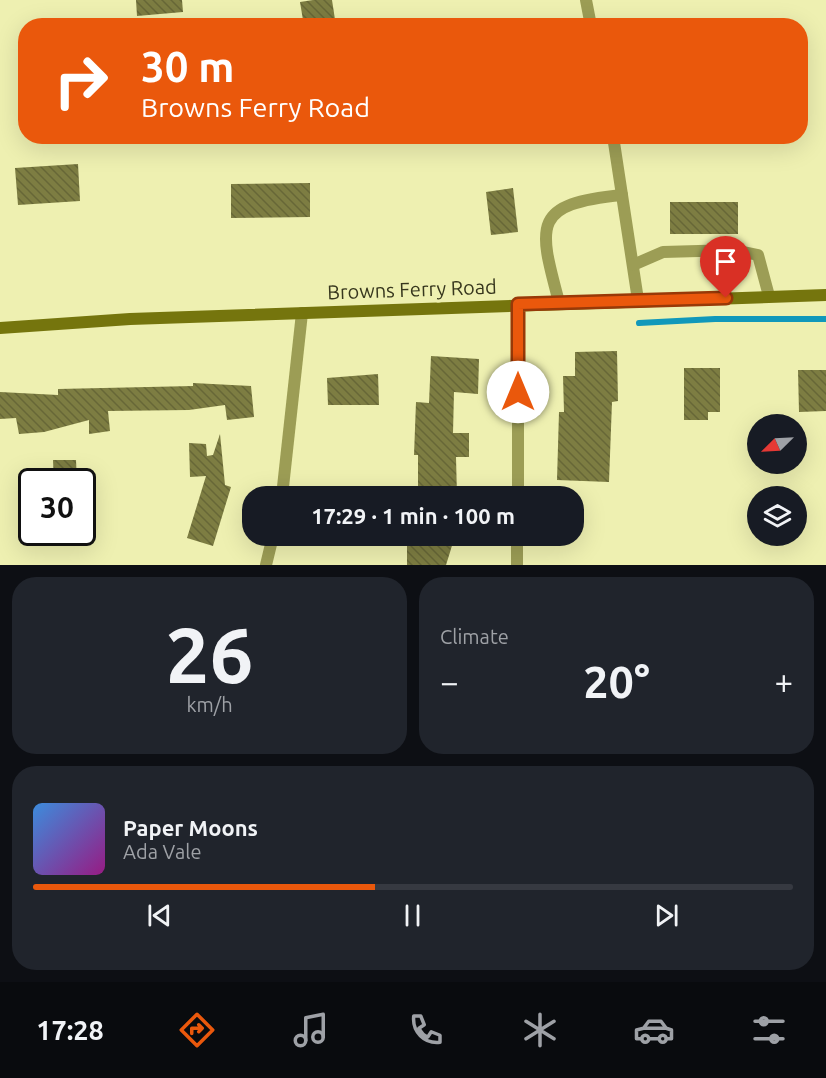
<!DOCTYPE html>
<meta charset="utf-8">
<style>
:root{--surface:#171b24;--page:#20242c;--text:#f1f3f6;--muted:#9ea1a6;--line:#363941;--accent:#ea580c}
body{margin:0;font-family:Ubuntu,sans-serif;background:var(--page);color:var(--text);height:100vh;display:flex;flex-direction:column;font-size:22px;white-space:nowrap}
*{box-sizing:border-box;margin:0}
p{font-size:20px;color:var(--muted)}
.icon{flex:none;width:33px;height:33px;fill:none;stroke:currentColor;stroke-width:2;stroke-linecap:round;stroke-linejoin:round}
.map{position:relative;height:565px;overflow:hidden}
.drawer{display:flex;flex-direction:column;gap:12px;padding:12px;background:#0d0f14;flex:1}
.drawer>*{flex:none}
.banner{position:absolute;left:18px;top:18px;width:790px;height:126px;border-radius:24px;box-shadow:0 6px 24px #0002;background:#ea580c;color:#fff;overflow:hidden}
.needle{width:39px;rotate:246deg}
.controls{position:absolute;left:747px;top:414px;display:grid;gap:12px}
.controls a{display:grid;place-items:center;width:60px;height:60px;border-radius:50%;background:var(--surface);box-shadow:0 6px 24px #0002;font-size:30px}
.speed{position:absolute;left:18px;top:468px;display:flex;gap:12px;font-size:30px;font-weight:700;text-align:center}
.speed>*{display:grid;place-content:center;width:78px;height:78px;border-radius:50%;background:var(--surface);box-shadow:0 6px 24px #0002;line-height:1}
.speed .limit{border:3px solid #111;border-radius:9px;background:#fff;color:#111}
.pin{position:absolute;display:grid;place-items:center;width:51px;height:51px;color:#fff;margin:-62px -26px;border-radius:50% 50% 50% 0;rotate:-45deg;box-shadow:0 0 6px #0007}
.pin .icon{rotate:45deg}
.me{position:absolute;width:66px;margin:-33px;rotate:0deg;stroke-linejoin:round;filter:drop-shadow(0 0 4px #0008)}
.turn{display:flex;align-items:center;gap:21px;height:126px;padding:0 24px;font-size:27px}
.turn .icon{width:78px;height:78px;stroke-width:2.5}
.turn b{display:block;font-size:42px;line-height:51px}
.big{font-size:45px;font-weight:700;line-height:1.1}
.drawer .widget{flex:1;display:flex;flex-direction:column;justify-content:center;gap:9px;min-width:0;padding:0 21px;border-radius:24px;background:var(--page)}
.drawer .dial{align-items:center;gap:0}
.dial b{font-size:78px;line-height:1}
.song{display:flex;align-items:center;gap:18px}
.cover{width:72px;height:72px;border-radius:9px;background:linear-gradient(135deg,hsl(210 70% 55%),hsl(310 70% 35%))}
.played{height:6px;border-radius:3px;background:linear-gradient(90deg,var(--accent) 45%,var(--line) 45%)}
.keys{display:flex;justify-content:space-around;direction:ltr}
.heat{display:flex;justify-content:space-between;align-items:center;font-size:33px;direction:ltr}
.drawer .tiles{flex:1;display:grid;gap:12px;grid-template-columns:1fr 1fr}
.widget:last-child{grid-column:span 2}
.trip{position:absolute;left:242px;top:486px;width:342px;height:60px;border-radius:24px;background:var(--surface);box-shadow:0 6px 24px #0002;font-weight:700;line-height:60px;text-align:center}
.tabs{display:flex;height:96px;justify-content:space-around;align-items:center;background:#090b0e;color:var(--muted)}
.tabs .icon{width:42px;height:42px}
.tabs .selected{color:var(--accent)}
.tabs b{font-size:27px;color:var(--text)}
.map>svg:first-child{display:block}
.lines{fill:none;stroke-linecap:round;stroke-linejoin:round}
.stream{stroke:#1198ba;stroke-width:6}
.building{fill:url(#building-back-hatch)}
.lane{stroke:#9c9d55;stroke-width:12}
.street{stroke:#9c9d55;stroke-width:12}
.secondary{stroke:#75750d;stroke-width:12}
.route-casing{stroke:#983908;stroke-width:15}
.route{stroke:#ea580c;stroke-width:10}
.labels{text-anchor:middle;dominant-baseline:central;stroke-width:6;stroke-linejoin:round;paint-order:stroke}
.street-label{font-size:20px;fill:#37371e;stroke:#eef0b1}
</style>
<div class="map">
<svg width="826" height="565" viewBox="0 0 826 565">
<defs>
<pattern id="building-back-hatch" width="6" height="6" patternUnits="userSpaceOnUse" patternTransform="scale(1.5)"><rect width="6" height="6" fill="#7d7d42"/><path d="M-1 5l2 2M0 0l6 6M5-1l2 2" fill="none" stroke="#676737"/></pattern>
</defs>
<rect width="100%" height="100%" fill="#eef0b1"/>
<g class="lines">
<path class="stream" d="M639 323 715 319H826"/>
</g>
<g class="building">
<path d="M136 0H182L183 12 137 16Z"/>
<path d="M313 0H332L336 26H304L300 2Z"/>
<path d="M78 164 80 201 18 205 15 168Z"/>
<path d="M310 183V217L231 218V184Z"/>
<path d="M513 188 518 232 491 235 486 192Z"/>
<rect x="670" y="202" width="68" height="32"/>
<path d="M617 351 618 401 612 402 609 482 557 480 559 412H564L563 376H575V352Z"/>
<path d="M431 356 479 359 478 394 454 392 453 433H469V457H456L457 496H418V455H414L416 402 429 403Z"/>
<path d="M684 368H720V412H708V420H684Z"/>
<path d="M798 370H826V411L799 412Z"/>
<path d="M378 374 379 405H328L327 378Z"/>
<path d="M193 383 251 386 254 417 227 420 225 405 189 410 108 411 110 431 89 434V420L44 432 19 434 16 418 0 419V392L58 395V389L193 386Z"/>
<path d="M220 434 225 485 231 487 213 546 187 538 206 476 190 477 189 443 206 444 207 456 213 455Z"/>
<path d="M53 460H76L77 482H54Z"/>
<path d="M407 536H455L446 565H407Z"/>
</g>
<g class="lines">
<g class="lane">
<path d="M586 0 591 26"/>
<path d="M613 136 638 300"/>
<path d="M633 265 663 252 734 250 758 255 769 296"/>
<path d="M559 302C538 224 532 204 622 195"/>
</g>
<g class="street">
<path d="M282 496 302 313"/>
<path d="M518 496V304"/>
<path d="M517 536V565"/>
<path d="M266 565 273 536"/>
</g>
<path class="secondary" d="M0 328 130 319 826 295"/>
</g>
<g class="lines">
<defs>
<path id="route" d="M518 392V304L726 298"/>
</defs>
<use href="#route" class="route-casing"/>
<use href="#route" class="route"/>
</g>
<g class="labels">
<g class="street-label">
<text transform="translate(412 289) rotate(-2)">Browns Ferry Road</text>
</g>
</g>
</svg>
<div class="controls">
<a><svg class="needle" viewBox="-14 -14 28 28"><path d="M0-13l5 13h-10z" fill="#e53935"/><path d="M0 13l5-13h-10z" fill="#9ea1a6"/></svg></a>
<a><svg class="icon" aria-label="layers" viewBox="0 0 24 24"><path d="M12 4l9 5-9 5-9-5zM3 14l9 5 9-5"/></svg></a>
</div>
<div class="speed"><div class="limit">30</div></div>
<div class="pin" style="left:726px;top:298px;background:#d93025"><svg class="icon" aria-label="arrive" viewBox="0 0 24 24"><path d="M6 21V4h12l-3 4 3 4H6"/></svg></div>
<svg class="me" style="left:518px;top:392px" viewBox="-20 -20 40 40"><circle r="19" fill="#fff"/><path d="M0-13L10 11 0 6-10 11z" fill="#ea580c"/></svg>
<div class="trip">17:29 · 1 min · 100 m</div>
<div class="banner">
<div class="turn"><svg class="icon" aria-label="right" viewBox="0 0 24 24"><path d="M7 20v-9h11M14 6l5 5-5 5"/></svg><div><b>30 m</b>Browns Ferry Road</div></div>
</div>
</div>
<section class="drawer">
<div class="tiles">
<div class="widget dial"><b>26</b><p>km/h</p></div>
<div class="widget"><p>Climate</p>
<div class="heat"><a>−</a><b class="big">20°</b><a>+</a></div>
</div>
<div class="widget">
<div class="song"><i class="cover"></i><div><b>Paper Moons</b><p>Ada Vale</p></div></div>
<div class="played"></div>
<div class="keys"><svg class="icon" aria-label="previous" viewBox="0 0 24 24"><path d="M18 5L8 12l10 7zM5 5v14"/></svg><svg class="icon" aria-label="pause" viewBox="0 0 24 24"><path d="M8 5v14M16 5v14"/></svg><svg class="icon" aria-label="next" viewBox="0 0 24 24"><path d="M6 5l10 7-10 7zM19 5v14"/></svg></div>
</div>
</div>
</section>
<nav class="tabs">
<b>17:28</b>
<svg class="icon selected" aria-label="directions" viewBox="0 0 24 24"><path d="M12 3l9 9-9 9-9-9zM9 14v-3h6M13 9l2 2-2 2"/></svg>
<svg class="icon" aria-label="music" viewBox="0 0 24 24"><path d="M9 18V5l10-2v13"/><circle cx="6" cy="18" r="3"/><circle cx="16" cy="16" r="3"/></svg>
<svg class="icon" aria-label="phone" viewBox="0 0 24 24"><path d="M5 4h4l2 5-3 2q2 4 5 5l2-3 5 2v4C11 20 4 13 5 4z"/></svg>
<svg class="icon" aria-label="climate" viewBox="0 0 24 24"><path d="M12 3v18M4 7l16 10M4 17L20 7"/></svg>
<svg class="icon" aria-label="car" viewBox="0 0 24 24"><path d="M5 17H2v-5l4-1 3-4h7l3 4 3 1v5h-3M9 17h6M6 11h13"/><circle cx="7" cy="17" r="2"/><circle cx="17" cy="17" r="2"/></svg>
<svg class="icon" aria-label="filters" viewBox="0 0 24 24"><path d="M4 7h16M4 17h16"/><circle cx="9" cy="7" r="2"/><circle cx="15" cy="17" r="2"/></svg>
</nav>
